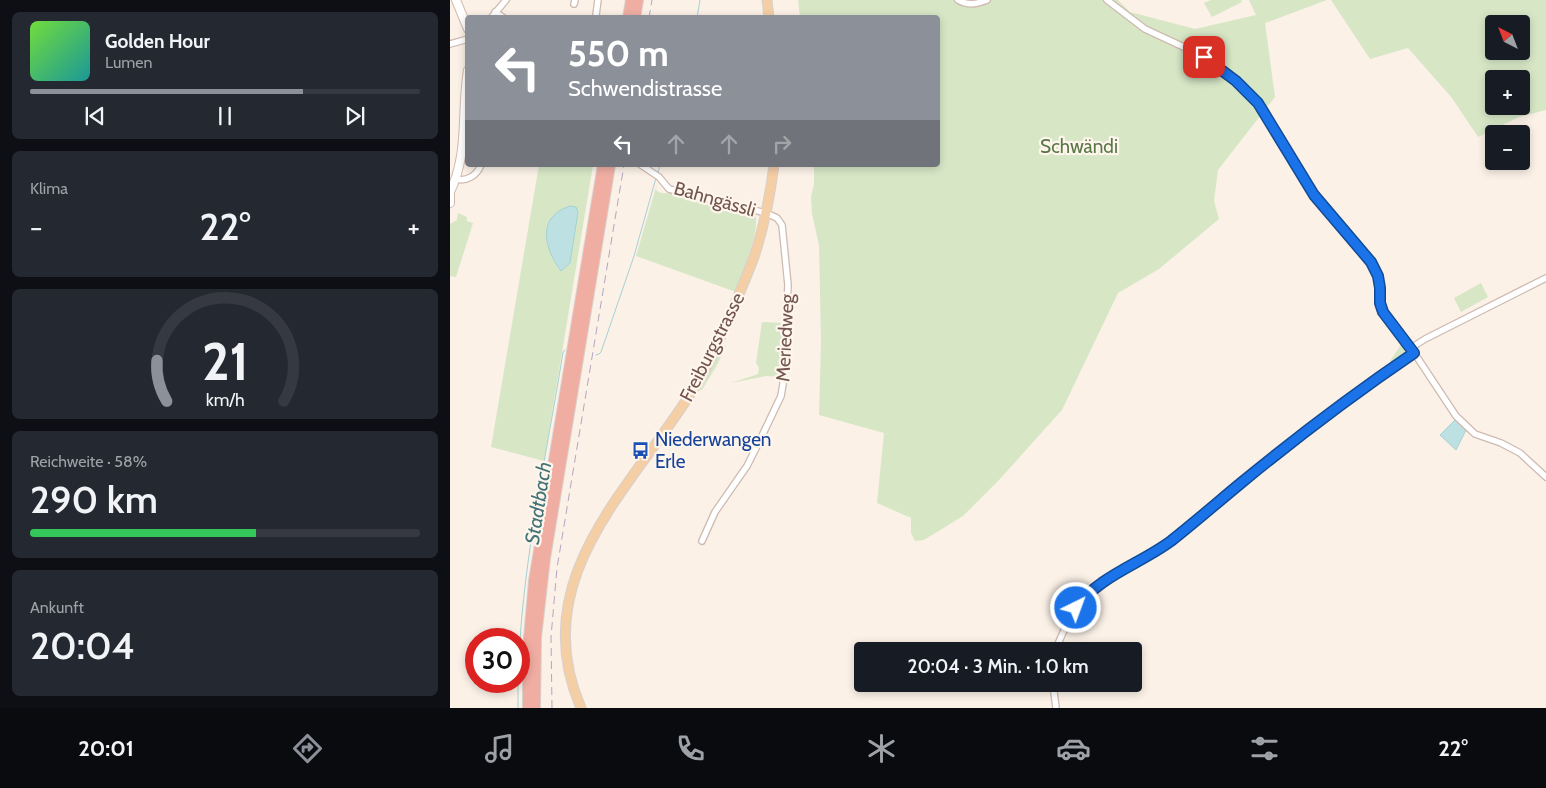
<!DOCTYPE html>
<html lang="de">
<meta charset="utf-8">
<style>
:root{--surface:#171b24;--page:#242831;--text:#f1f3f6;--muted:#9ea1a6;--line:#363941;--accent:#8c9099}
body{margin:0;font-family:Cabin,sans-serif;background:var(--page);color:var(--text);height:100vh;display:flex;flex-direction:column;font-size:19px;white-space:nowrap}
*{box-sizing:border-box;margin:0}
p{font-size:16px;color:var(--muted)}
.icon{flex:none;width:28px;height:28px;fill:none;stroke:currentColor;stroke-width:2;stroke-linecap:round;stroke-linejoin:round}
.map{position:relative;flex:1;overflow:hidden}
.drawer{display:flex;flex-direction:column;gap:12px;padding:12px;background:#0d0f14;width:450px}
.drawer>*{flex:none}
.banner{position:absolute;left:15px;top:15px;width:475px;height:152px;border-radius:5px;box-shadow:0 2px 8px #0003;background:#8c9099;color:#fff;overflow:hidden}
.needle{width:32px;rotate:318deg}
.fabs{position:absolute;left:1035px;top:15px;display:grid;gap:10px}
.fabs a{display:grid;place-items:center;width:45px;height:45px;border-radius:5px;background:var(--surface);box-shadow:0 2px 8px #0003;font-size:25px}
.speed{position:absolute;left:15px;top:628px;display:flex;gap:10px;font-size:25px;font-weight:700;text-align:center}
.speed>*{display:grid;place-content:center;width:65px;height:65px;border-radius:50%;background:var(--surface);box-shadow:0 2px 8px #0003;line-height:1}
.speed .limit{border:8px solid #d22;background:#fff;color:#111}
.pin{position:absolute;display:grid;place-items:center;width:42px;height:42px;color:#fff;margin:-21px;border-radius:10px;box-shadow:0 2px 8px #0006}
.me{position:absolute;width:55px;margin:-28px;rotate:42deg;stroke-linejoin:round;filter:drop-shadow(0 0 4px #0008)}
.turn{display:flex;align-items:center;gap:18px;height:105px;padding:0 20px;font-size:22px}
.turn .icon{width:65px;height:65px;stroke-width:2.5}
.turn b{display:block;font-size:35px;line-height:42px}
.lanes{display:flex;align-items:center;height:48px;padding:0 20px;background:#0003;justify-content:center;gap:25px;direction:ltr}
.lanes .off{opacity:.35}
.big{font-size:38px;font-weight:600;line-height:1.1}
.drawer .tile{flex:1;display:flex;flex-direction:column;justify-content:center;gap:8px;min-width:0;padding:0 18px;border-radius:8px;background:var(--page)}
.drawer .dial{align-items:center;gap:0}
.dial svg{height:130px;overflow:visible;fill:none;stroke:var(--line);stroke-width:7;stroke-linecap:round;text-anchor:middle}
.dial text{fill:var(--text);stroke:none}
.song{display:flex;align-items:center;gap:15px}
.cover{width:60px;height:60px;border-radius:8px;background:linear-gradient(135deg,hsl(100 70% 55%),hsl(180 70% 35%))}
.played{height:5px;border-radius:2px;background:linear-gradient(90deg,var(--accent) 70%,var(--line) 70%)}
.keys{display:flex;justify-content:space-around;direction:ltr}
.heat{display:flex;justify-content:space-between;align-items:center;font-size:28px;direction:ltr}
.charge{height:8px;border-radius:4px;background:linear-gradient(90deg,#34c759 58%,var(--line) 0)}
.trip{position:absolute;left:404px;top:642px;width:288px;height:50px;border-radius:5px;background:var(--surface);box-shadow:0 2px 8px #0003;font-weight:600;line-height:50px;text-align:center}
.tabs{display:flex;height:80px;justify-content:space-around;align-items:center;background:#090b0e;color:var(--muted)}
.tabs .icon{width:35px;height:35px}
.tabs .selected{color:var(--accent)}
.tabs b{font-size:22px;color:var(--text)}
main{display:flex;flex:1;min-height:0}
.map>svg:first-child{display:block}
.green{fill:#d7e7c6;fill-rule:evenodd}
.water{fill:#bde1e3;stroke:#a4d1d4}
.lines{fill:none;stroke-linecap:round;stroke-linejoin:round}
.stream{stroke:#a4d1d4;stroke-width:1}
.street-casing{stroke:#cebab1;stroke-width:8}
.secondary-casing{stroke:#d0baae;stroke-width:10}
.primary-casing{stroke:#d8d0cd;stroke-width:11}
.highway-casing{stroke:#d8d0cd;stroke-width:12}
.street{stroke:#fff;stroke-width:5.5}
.secondary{stroke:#fff;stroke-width:8}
.primary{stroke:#f4cea5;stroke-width:9}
.highway{stroke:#f0aea3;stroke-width:10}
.rail{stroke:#b3a6c4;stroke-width:1;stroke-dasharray:8 5;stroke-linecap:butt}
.route-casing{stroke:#114b97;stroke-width:12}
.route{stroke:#1a73e8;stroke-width:9}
.labels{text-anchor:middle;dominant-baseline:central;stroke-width:4.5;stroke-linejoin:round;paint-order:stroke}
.park-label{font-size:19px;fill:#5a7746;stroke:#fef5ed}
.street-label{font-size:19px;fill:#72564d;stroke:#fef5ed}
.transit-label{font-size:19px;fill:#164399;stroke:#fef5ed;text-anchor:start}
.water-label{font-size:20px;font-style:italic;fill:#427376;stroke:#fef5ed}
</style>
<main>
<section class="drawer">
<div class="tile">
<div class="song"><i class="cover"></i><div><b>Golden Hour</b><p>Lumen</p></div></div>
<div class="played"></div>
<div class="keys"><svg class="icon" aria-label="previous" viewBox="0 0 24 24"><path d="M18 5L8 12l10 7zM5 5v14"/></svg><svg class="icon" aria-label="pause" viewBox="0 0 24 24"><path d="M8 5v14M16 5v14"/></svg><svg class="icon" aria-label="next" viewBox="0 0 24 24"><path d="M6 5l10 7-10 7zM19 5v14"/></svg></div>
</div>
<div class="tile"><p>Klima</p>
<div class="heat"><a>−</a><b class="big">22°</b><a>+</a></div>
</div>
<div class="tile dial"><svg viewBox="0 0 100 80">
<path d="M14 69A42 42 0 1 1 86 69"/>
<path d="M14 69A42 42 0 0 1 8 44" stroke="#8c9099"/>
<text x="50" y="56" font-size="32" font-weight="700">21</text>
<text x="50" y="72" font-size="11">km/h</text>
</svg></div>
<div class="tile"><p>Reichweite · 58%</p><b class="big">290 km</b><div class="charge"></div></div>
<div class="tile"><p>Ankunft</p><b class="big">20:04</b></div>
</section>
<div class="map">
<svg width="1096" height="708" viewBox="0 0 1096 708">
<rect width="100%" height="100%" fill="#fbf1e7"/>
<g class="green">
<path d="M348 0H668L680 12 745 29 806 15 799 0H877L815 23 825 97 768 170 764 201 769 219 709 269 668 293 612 410 549 480 513 516 474 540 465 541 461 533V518L427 503 434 433 369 415 371 341 369 245 362 214 361 197 364 184V165H488V18L350 17Z"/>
<path d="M761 0H791L792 2 762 17 754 3Z"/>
<path d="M881 0H1096V110L1069 117 1028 137 1002 98 958 48 920 59ZM1044 24H1071V51H1044ZM1044 79H1071V106H1044Z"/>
<path d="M89 165H143L94 461 41 447ZM128 213 111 271 105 262 98 244Z"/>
<path d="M207 184 206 190C211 194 214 194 220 192L302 212 305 214C311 227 292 277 286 292L186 256Z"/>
<path d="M8 213 17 217V221L23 223 6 277 0 276V224L7 220Z"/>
<path d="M1031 283 1038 297 1011 312 1004 298Z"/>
<path d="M312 322 335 323 332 377 316 376 281 383 308 374 309 368 306 363Z"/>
<path d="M954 340 959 350C957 356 949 362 943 364L940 361Z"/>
<path d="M273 345 276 346 267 365 252 390H247Z"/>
</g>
<g class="water">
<path d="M120 206 126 207 128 212 120 263 111 271C94 248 86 217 120 206Z"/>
<path d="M1005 420 1016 430 1006 450 990 435Z"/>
</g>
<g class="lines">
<g class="stream">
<path d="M247 18 250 0"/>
<path d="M208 173 210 165"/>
<path d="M146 355 149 354 151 352 184 256 206 178"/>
<path d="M69 657C74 554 97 453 113 352L115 350"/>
<path d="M68 681V708"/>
</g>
<defs>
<g id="street">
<path d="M508 0C518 6 527 4 537 0"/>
<path d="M657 0 695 29 738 49 762 62 786 81 805 99 811 108 864 195 925 267 930 282 929 303 933 312 961 348 1006 416 1025 434 1051 443 1070 453 1096 477"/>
<path d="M124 4 125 0"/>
<path d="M45 12 54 18"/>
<path d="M146 15 148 0"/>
<path d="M41 18 56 0"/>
<path d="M0 44 18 39"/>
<path d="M191 165 209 177 219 189 316 213 327 218 332 225 338 285 333 384 331 396 310 440 297 466 265 512 252 541"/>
<path d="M6 179C17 182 27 175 31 165"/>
<path d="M961 348 975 339 1096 278"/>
<path d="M605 651C613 632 622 610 637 595 661 572 694 561 720 541 748 521 773 498 799 476 853 433 908 392 964 353"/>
<path d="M603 684 606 708"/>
</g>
<g id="secondary">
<path d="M6 0 18 29"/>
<path d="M0 192C19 153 11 113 18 70"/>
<path d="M0 195V203"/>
</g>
<g id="primary">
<path d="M317 0 319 18"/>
<path d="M131 708C72 573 192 480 252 375 263 355 272 334 281 313 289 294 297 276 304 257 314 227 320 196 324 165"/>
</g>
<g id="highway">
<path d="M178 18 181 0"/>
<path d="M185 18 188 0"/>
<path d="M78 708V650L84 581 153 165"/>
<path d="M85 708 86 637 95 558 160 165"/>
</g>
</defs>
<use href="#street" class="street-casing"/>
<use href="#secondary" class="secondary-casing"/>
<use href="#primary" class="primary-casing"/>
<use href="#highway" class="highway-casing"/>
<use href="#street" class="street"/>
<use href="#secondary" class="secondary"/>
<use href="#primary" class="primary"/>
<use href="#highway" class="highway"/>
<g class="rail">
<path d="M199 18 202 0"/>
<path d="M102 708 101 637 107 568 174 165"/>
</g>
</g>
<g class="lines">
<defs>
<path id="route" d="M626 608C649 576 690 564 721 541 745 522 768 502 791 483 847 437 905 393 964 353L933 312 930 303V288L928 276 921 262 864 195 808 103 786 81 754 57"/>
</defs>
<use href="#route" class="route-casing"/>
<use href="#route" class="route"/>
</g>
<defs>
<symbol id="bus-bare" viewBox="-9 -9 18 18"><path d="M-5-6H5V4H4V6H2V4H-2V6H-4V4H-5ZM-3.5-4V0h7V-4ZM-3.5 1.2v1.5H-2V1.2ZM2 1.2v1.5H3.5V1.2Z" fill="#1a4fb4" stroke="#fef5ed" stroke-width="2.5" paint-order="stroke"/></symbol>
</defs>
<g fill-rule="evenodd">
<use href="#bus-bare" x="178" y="438" width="25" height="25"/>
</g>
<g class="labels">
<g class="park-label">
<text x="629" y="146">Schwändi</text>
</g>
<g class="street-label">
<text transform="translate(265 199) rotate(16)">Bahngässli</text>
<text transform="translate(335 338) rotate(-87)">Meriedweg</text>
<text transform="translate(262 347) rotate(-63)">Freiburgstrasse</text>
</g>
<g class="transit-label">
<text x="205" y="439">Niederwangen<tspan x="205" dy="22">Erle</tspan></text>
</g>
<g class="water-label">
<text transform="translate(88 503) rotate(-81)">Stadtbach</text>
</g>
</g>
</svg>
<div class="fabs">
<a><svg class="needle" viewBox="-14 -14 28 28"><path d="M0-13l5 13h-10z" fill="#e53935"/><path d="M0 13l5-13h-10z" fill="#9ea1a6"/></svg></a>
<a>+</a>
<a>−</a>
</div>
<div class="speed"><div class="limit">30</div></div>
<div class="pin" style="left:754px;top:57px;background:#d93025"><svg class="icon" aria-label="arrive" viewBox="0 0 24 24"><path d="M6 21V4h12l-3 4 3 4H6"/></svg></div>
<svg class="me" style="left:626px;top:608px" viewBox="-20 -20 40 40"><circle r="17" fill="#1a73e8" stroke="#fff" stroke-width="3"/><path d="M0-11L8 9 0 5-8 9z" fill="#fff"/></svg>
<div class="trip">20:04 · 3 Min. · 1.0 km</div>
<div class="banner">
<div class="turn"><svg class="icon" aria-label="left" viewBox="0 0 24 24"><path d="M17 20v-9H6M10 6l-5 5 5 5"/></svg><div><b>550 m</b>Schwendistrasse</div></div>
<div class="lanes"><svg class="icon" aria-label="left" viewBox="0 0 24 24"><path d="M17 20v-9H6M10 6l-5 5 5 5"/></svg><svg class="icon off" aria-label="ahead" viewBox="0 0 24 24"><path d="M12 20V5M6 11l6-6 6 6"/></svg><svg class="icon off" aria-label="ahead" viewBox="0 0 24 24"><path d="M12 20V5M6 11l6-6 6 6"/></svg><svg class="icon off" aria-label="right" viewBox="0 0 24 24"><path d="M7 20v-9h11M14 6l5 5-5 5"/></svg></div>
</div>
</div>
</main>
<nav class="tabs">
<b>20:01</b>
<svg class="icon selected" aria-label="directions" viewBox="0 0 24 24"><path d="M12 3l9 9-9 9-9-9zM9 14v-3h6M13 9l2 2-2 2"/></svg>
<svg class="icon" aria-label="music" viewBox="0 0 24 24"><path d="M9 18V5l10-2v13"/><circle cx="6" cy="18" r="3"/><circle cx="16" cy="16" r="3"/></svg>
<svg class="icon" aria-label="phone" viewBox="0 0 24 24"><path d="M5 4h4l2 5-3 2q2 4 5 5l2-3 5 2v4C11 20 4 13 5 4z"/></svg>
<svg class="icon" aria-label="climate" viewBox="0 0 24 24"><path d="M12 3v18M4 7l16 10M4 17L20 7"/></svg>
<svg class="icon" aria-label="car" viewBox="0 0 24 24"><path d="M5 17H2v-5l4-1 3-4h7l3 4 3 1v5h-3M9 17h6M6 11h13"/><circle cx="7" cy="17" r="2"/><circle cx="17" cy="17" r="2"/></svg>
<svg class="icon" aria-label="filters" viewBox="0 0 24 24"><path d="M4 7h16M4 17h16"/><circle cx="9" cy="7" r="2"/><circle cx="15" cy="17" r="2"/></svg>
<b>22°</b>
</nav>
